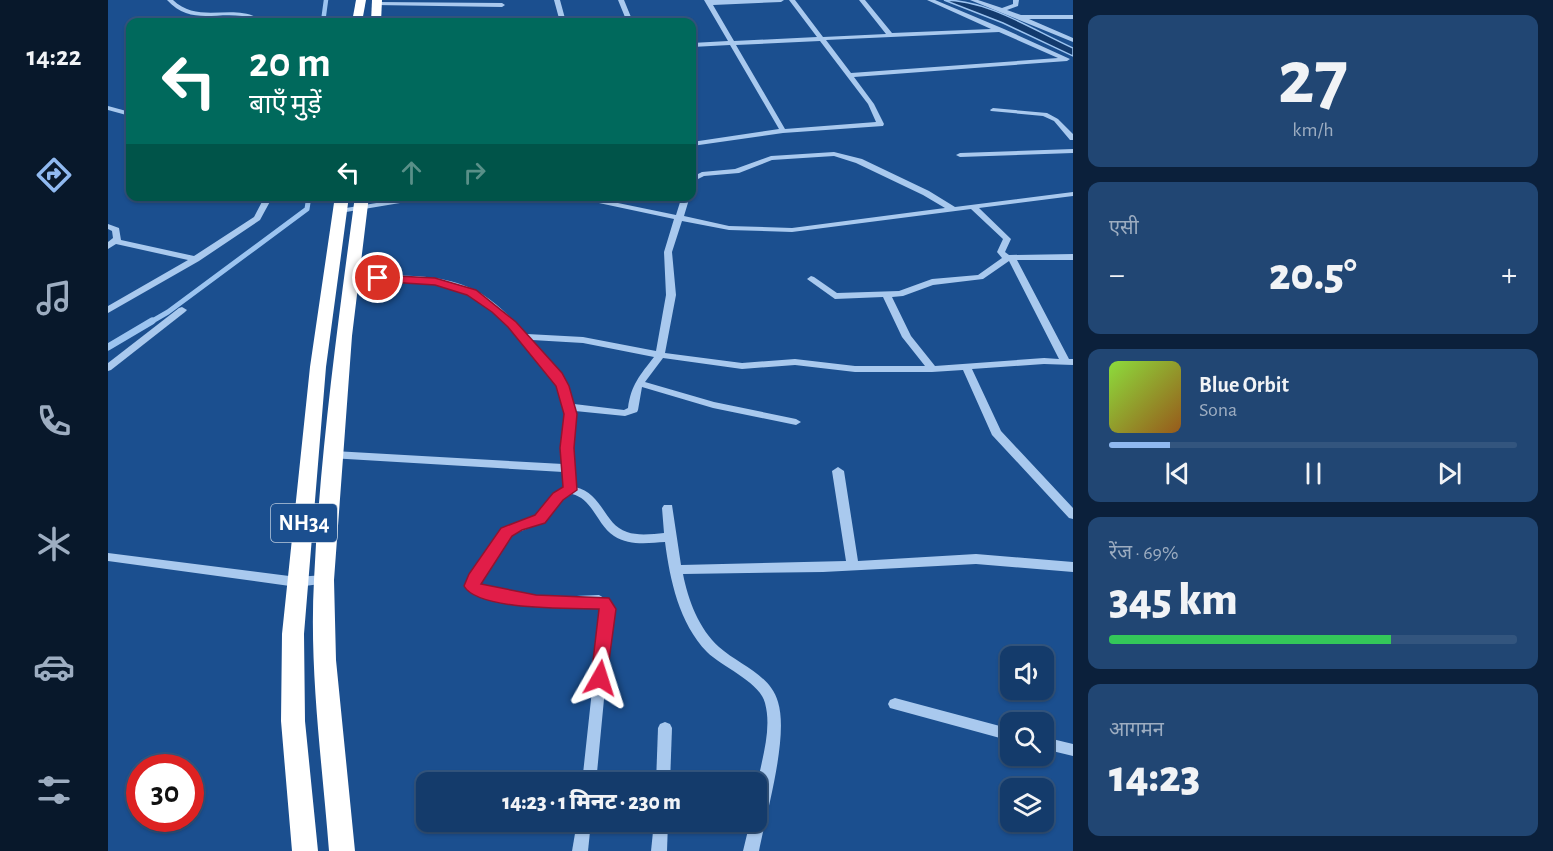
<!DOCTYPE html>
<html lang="hi">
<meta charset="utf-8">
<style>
:root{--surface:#143b6b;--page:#214673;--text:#f1f3f6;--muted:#9dadc1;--line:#33557e;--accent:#90b9f0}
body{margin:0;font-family:"Alegreya Sans","Noto Sans Devanagari",sans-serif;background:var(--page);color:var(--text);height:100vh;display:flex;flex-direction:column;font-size:22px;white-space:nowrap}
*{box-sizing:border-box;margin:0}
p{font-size:20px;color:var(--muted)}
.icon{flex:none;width:33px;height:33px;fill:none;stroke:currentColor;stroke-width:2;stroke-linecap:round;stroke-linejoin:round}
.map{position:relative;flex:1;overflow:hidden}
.details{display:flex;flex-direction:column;gap:15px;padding:15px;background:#0b203b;width:480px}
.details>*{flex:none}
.top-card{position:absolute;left:18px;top:18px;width:570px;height:183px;border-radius:12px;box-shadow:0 2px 4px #0004,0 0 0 2px var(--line);background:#00695c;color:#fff;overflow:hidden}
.fabs{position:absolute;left:892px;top:646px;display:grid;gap:12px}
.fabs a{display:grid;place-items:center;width:54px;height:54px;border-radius:12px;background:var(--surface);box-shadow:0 2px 4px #0004,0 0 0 2px var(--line);font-size:30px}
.speed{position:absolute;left:18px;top:754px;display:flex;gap:12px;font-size:30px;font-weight:700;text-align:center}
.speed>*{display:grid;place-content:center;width:78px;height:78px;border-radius:50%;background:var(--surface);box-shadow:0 2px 4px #0004,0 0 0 2px var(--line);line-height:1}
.speed .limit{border:9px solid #d22;background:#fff;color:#111}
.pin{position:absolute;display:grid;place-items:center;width:51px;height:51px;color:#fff;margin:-26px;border:3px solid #fff;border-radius:50%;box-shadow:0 2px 6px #0007}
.me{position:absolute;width:66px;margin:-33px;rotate:6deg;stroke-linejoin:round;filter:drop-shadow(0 0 4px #0008)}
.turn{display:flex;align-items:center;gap:21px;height:126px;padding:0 24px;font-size:27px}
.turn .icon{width:78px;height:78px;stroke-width:2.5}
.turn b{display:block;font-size:42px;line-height:51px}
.lanes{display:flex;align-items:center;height:57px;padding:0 24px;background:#0003;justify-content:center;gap:30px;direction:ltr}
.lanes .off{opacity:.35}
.big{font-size:45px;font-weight:800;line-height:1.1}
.details .widget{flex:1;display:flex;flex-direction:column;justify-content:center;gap:9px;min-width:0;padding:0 21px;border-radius:12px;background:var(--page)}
.details .dial{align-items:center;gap:0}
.dial b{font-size:78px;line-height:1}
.song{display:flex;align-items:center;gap:18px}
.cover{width:72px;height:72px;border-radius:9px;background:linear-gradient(135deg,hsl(90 70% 55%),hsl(30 70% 35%))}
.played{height:6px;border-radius:3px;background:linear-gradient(90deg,var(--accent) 15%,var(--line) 15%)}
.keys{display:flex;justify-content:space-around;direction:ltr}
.heat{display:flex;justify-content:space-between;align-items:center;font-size:33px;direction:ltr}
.charge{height:9px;border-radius:4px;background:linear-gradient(90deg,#34c759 69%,var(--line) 0)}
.trip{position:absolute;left:308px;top:772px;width:351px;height:60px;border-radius:12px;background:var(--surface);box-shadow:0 2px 4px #0004,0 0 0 2px var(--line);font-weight:800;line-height:60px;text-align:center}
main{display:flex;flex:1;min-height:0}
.tabs{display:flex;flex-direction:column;width:108px;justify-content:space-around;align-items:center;background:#08182b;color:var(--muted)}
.tabs .icon{width:42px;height:42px}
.tabs .active{color:var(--accent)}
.tabs b{font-size:27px;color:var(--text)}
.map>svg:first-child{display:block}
.water{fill:#123a6d;stroke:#9cc4f0;stroke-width:1.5}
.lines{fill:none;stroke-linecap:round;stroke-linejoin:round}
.stream-far2{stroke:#9cc4f0;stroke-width:4.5}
.stream-far1{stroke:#9cc4f0;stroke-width:5}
.stream{stroke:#9cc4f0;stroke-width:7}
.minor{fill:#a9c9ee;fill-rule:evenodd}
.highway{fill:#fff;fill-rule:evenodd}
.route{fill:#e11d48;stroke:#92132f;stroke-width:1.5}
.labels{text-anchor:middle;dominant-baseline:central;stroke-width:6;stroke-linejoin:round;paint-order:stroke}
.shield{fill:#1b4f8f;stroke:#bbcadd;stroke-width:1.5}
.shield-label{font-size:22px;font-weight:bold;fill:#fff}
</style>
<main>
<nav class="tabs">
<b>14:22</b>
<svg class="icon active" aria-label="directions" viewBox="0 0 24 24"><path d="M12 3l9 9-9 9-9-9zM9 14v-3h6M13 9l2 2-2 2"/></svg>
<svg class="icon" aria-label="music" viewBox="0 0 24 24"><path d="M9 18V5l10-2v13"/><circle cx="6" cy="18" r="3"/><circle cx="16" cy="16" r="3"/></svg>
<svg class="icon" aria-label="phone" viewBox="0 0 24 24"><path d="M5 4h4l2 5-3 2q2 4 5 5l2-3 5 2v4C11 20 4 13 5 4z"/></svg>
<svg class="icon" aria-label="climate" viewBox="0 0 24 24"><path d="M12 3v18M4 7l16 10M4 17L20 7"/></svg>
<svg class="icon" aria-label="car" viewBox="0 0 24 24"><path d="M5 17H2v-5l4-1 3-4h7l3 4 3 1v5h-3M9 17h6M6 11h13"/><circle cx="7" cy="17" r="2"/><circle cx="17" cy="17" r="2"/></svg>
<svg class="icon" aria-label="filters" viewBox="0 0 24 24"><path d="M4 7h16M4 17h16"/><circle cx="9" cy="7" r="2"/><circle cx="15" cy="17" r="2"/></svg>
</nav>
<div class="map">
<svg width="965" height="851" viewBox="0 0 965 851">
<rect width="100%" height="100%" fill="#1b4f8f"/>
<path class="water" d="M836 0C880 0 925 30 965 48V56L895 23Z"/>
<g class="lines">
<path class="stream-far2" d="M215 22 218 0"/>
<path class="stream-far1" d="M41 323 60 312 199 209 201 196"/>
<path class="stream" d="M0 347 44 321"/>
<g class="minor">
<path d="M59 0H65C92 26 129 0 156 22 148 23 143 17 134 16 106 12 82 25 59 0Z"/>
<path d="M446 0H452L458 22H452Z"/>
<path d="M510 0H516L525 22H519Z"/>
<path d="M596 0H676L673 2 605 5 626 41 709 37 681 0H687L715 37 778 34 751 0H757L784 33 883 29 819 0H827L896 29 962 59 959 61 746 77 766 104 776 124 775 126 675 133 584 146V142L671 129 622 45 584 47V43L620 41ZM891 32 950 58 743 73 718 40ZM712 41 760 104 768 122 677 129 628 45Z"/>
<path d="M862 0H870L894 8 905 4V0H911L910 6 899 10 913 15H965V19H921L965 38V42Z"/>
<path d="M269 2 394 3 397 5 394 7 267 5V3Z"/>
<path d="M0 106 22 112V116L0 110Z"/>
<path d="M885 108 939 113 950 119 965 134V140H962L946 121 935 116 883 111 882 110Z"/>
<path d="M965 149V153L852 157 848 155 852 153Z"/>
<path d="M726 152 754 159 821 191 847 207 965 192V196L871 208 903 239 897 252 901 255 965 254V260H909L961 359H965V365L936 364 864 369 893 431 965 508V519L961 518 884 435 855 370 824 372H747L687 365 634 369 555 358 537 382 606 402 688 419 693 422 688 425 605 408 534 387 530 410 529 412 517 416 467 411 464 449 467 487C495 493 496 525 519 532 530 536 545 534 556 533L554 508 556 505H564L573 565 738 561 724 471 730 467 736 471 750 561 868 554 965 562V572L868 564 715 572 575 574C580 600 591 629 611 647 631 665 662 674 670 702 681 737 658 814 651 851H635L642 822H648C648 813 647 803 648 794 651 765 665 733 657 703 652 682 614 667 599 652 571 623 562 580 557 542 541 543 521 546 506 536 489 525 485 499 464 494L454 500 436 522 403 535 371 584C401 603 457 596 491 595L503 602 505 605 488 783H474L493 607 489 605C460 605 375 612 358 586L395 529 428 516 446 494 456 488 455 472 222 458 221 455 226 451 455 464C453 441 462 417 454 395 447 377 432 362 419 347 363 279 327 278 243 283L239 280 243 277C286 275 336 271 374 294 391 305 405 320 419 334L475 337 548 351 558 295 556 252 566 219 458 196H476L568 215 574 196H582L576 216 621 226 684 228 837 208 815 195 748 163 726 156 664 160 631 173 596 176 584 182V177L594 172 627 169 663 156ZM863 209 895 239 889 252 894 258 870 275 824 279 791 291 729 293 706 277 703 276 699 279 727 299 775 297 794 337 817 366H747L687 359 634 363 557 353 568 295 564 252 574 221 621 230 684 232ZM901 261 951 359 936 358 827 366 803 336 784 297 795 296 825 285 875 279ZM424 340 475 343 546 357C532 375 523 385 520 408L516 410 466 404C460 378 440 360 424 340Z"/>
<path d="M157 196H165L152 220 91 261 0 313V306L80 260 8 244 0 249V242L5 238 4 231 0 229V224L11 228 13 240 86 256 146 217Z"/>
<path d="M311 196H334L232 213 228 211 232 209Z"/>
<path d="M74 307 79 310 77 312 3 370 0 371V363L71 308Z"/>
<path d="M0 553 189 577 216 575 220 577 222 580 220 583 189 587 0 561Z"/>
<path d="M787 698 903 729V741L782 708 780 704 782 700Z"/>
<path d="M557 722 562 724 564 728 562 783H548L550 728 552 724Z"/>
<path d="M936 737 965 744V756L936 749Z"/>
<path d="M469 822H483L480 851H464Z"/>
<path d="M546 822H560L559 851H543Z"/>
</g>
<g class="highway">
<path d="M248 0H258L254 22H244Z"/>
<path d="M264 0H274L273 22H263Z"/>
<path d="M227 196H241L218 367 196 634 197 721 210 851H184L173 721 174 634 202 367Z"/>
<path d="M247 196H261L244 336 226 580 228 660 247 851H221C214 761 201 670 206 580 212 453 230 322 247 196Z"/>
</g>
</g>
<path class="route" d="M270 275 327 278 368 290 408 322 454 373 461 386 469 414 466 448 469 490 455 500 437 523 414 530 404 536 373 584 428 595 501 598 508 609 498 683 492 686 486 683 483 678 491 609C464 608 370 611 356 586L361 574 393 528 427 515 445 493 455 487 452 448 456 414 448 386 400 327 384 312 359 295 327 285 266 281V276Z"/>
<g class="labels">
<rect class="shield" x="163" y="504" width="66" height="38" rx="4.5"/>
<g class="shield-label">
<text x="196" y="523">NH34</text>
</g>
</g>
</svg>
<div class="fabs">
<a><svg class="icon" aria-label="sound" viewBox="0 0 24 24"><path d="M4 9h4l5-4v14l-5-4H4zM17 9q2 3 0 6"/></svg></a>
<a><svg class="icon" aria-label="search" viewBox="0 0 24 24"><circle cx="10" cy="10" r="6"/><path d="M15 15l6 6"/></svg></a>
<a><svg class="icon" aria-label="layers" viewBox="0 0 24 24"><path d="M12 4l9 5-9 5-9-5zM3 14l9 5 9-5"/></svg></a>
</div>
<div class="speed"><div class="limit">30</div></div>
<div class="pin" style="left:270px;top:278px;background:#d93025"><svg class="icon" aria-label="arrive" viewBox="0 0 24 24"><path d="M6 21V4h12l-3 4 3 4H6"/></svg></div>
<svg class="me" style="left:492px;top:678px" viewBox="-20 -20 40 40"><path d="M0-17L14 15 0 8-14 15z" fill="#e11d48" stroke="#fff" stroke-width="4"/></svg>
<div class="trip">14:23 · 1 मिनट · 230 m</div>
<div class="top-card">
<div class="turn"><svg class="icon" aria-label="left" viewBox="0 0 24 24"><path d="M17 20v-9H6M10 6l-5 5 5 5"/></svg><div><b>20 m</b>बाएँ मुड़ें</div></div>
<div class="lanes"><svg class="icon" aria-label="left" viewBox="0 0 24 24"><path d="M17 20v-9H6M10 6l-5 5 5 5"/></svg><svg class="icon off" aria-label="ahead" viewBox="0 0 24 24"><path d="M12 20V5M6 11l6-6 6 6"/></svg><svg class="icon off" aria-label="right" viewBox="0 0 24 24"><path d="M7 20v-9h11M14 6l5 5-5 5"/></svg></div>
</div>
</div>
<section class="details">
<div class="widget dial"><b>27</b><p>km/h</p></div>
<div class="widget"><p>एसी</p>
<div class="heat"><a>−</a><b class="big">20.5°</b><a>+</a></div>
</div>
<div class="widget">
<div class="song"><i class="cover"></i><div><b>Blue Orbit</b><p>Sona</p></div></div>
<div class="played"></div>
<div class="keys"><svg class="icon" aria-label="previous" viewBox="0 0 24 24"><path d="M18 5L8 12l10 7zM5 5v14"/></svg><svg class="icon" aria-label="pause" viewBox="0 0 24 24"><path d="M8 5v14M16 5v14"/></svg><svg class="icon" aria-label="next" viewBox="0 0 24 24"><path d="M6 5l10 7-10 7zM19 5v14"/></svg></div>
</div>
<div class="widget"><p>रेंज · 69%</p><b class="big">345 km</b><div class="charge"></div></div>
<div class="widget"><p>आगमन</p><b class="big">14:23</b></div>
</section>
</main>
